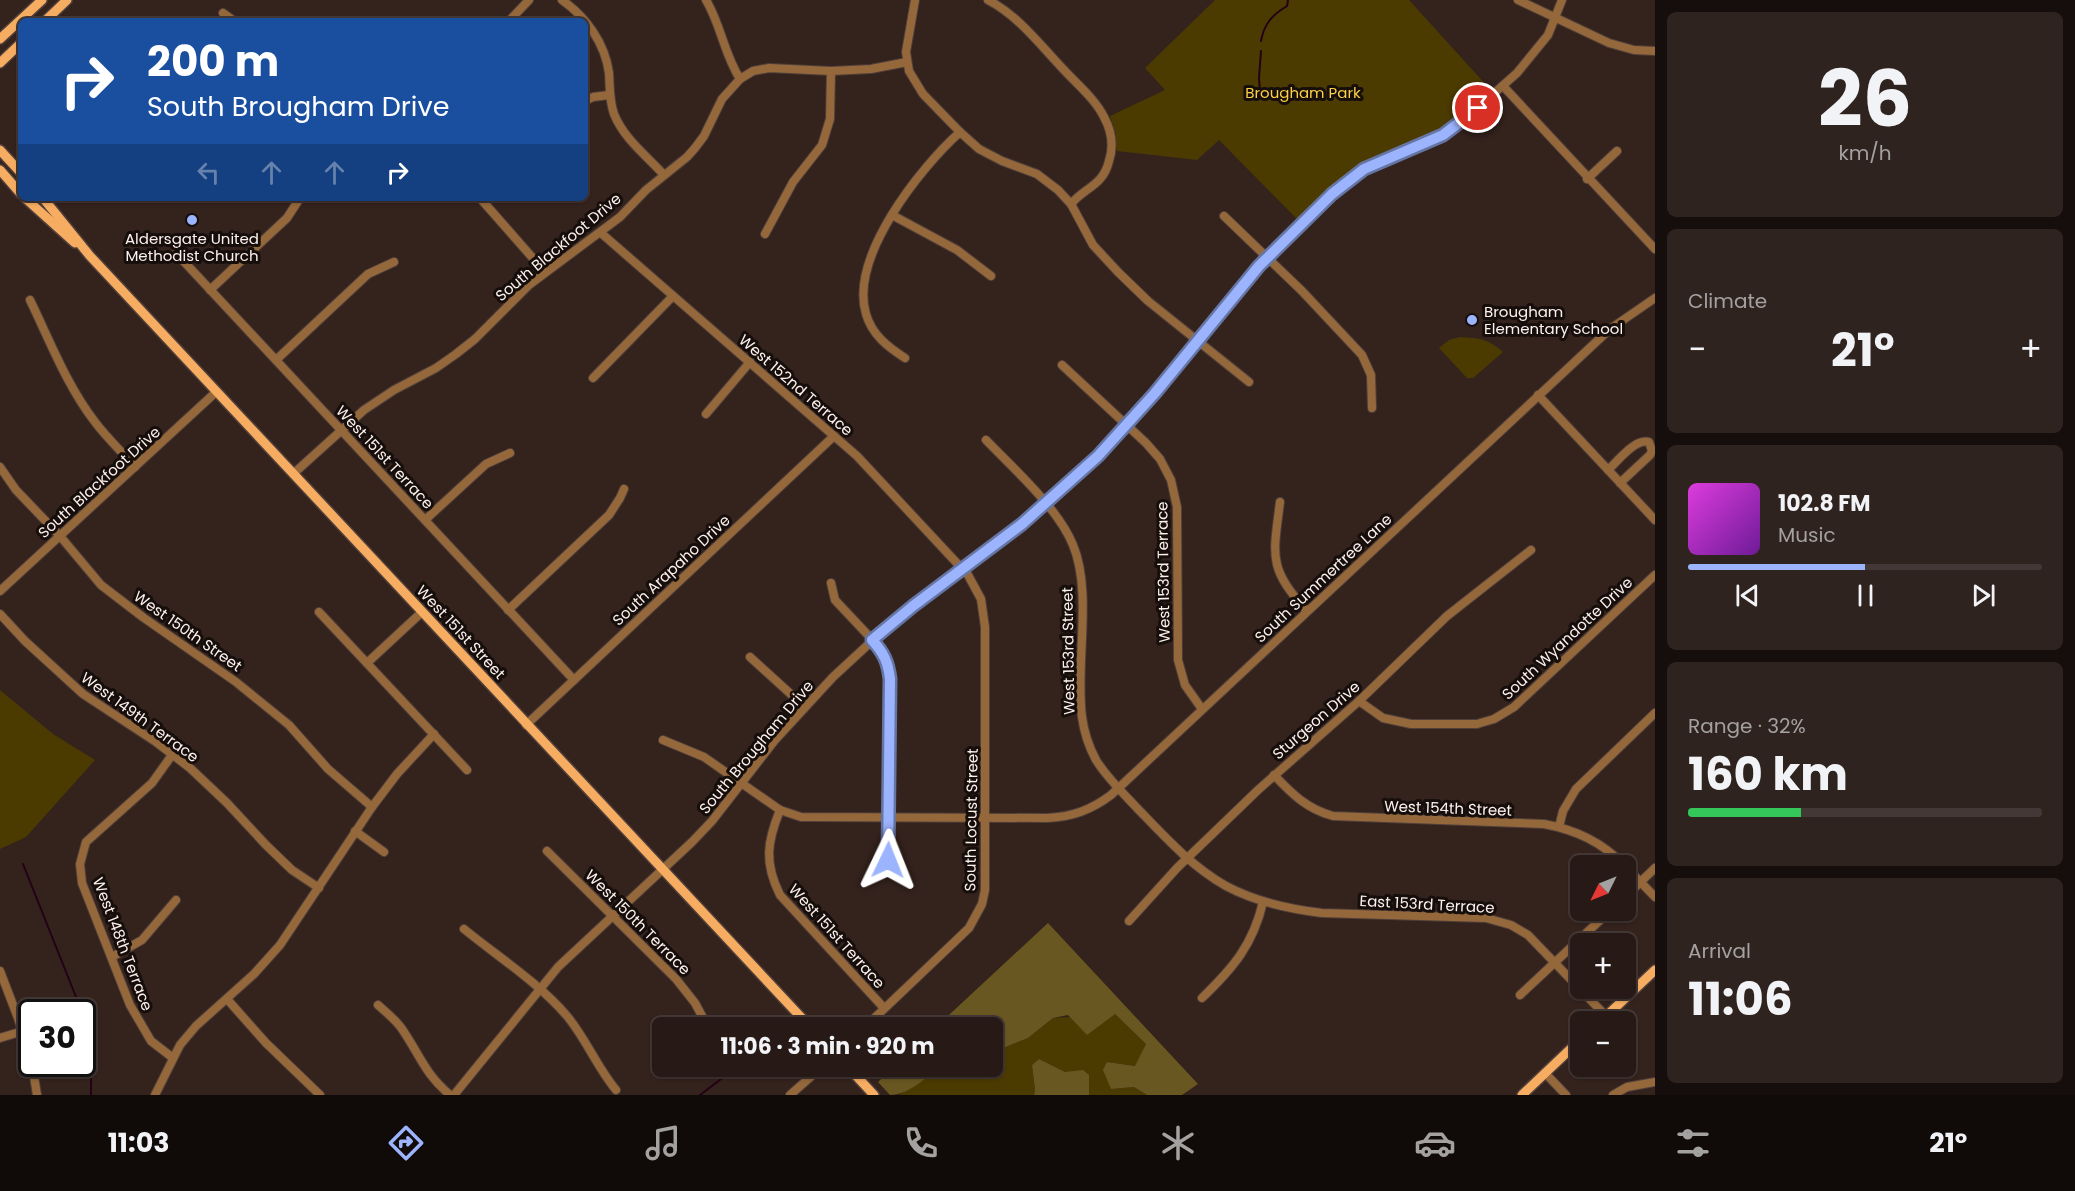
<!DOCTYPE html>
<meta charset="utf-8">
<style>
:root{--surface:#271a16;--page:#2f231f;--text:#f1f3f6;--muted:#a4a1a1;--line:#433835;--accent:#9cb4fd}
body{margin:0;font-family:Poppins,sans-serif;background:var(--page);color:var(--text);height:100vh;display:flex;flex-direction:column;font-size:22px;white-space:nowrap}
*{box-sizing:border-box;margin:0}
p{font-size:20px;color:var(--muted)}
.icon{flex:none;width:33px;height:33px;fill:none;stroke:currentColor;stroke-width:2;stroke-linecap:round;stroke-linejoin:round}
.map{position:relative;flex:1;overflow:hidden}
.panel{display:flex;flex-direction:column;gap:12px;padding:12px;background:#150e0c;width:420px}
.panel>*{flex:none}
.top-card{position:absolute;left:18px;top:18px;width:570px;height:183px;border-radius:9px;box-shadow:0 2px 4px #0004,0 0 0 2px var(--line);background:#1a4fa0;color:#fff;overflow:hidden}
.needle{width:39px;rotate:227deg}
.buttons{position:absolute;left:1570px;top:855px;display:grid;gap:12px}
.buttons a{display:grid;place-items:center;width:66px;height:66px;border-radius:9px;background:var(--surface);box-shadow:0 2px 4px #0004,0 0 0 2px var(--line);font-size:30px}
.speed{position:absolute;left:18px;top:999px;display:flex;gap:12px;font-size:30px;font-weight:700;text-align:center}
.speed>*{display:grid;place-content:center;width:78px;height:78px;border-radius:50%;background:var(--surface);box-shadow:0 2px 4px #0004,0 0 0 2px var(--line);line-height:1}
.speed .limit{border:3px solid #111;border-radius:9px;background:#fff;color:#111}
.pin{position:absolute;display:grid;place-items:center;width:51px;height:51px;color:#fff;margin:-26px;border:3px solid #fff;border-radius:50%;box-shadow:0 2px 6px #0007}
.me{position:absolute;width:66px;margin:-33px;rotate:2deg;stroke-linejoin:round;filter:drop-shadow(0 0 4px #0008)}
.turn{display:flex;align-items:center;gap:21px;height:126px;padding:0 30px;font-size:27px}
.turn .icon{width:78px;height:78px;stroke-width:2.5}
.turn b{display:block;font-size:42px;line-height:51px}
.lanes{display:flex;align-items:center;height:57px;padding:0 30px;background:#0003;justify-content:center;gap:30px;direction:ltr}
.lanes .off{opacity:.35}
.big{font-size:45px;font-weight:700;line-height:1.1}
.panel .card{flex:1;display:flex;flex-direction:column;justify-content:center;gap:9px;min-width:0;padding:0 21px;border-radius:9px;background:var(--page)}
.panel .dial{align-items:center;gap:0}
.dial b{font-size:78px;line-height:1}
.song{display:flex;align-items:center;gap:18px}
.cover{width:72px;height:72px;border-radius:9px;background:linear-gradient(135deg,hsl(300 70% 55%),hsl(280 70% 35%))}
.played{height:6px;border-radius:3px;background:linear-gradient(90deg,var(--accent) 50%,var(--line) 50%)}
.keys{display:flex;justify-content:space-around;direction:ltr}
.heat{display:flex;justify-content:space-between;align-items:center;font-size:33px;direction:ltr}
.charge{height:9px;border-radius:4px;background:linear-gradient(90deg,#34c759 32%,var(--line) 0)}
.trip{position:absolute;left:652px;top:1017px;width:351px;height:60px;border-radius:9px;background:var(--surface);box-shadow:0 2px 4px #0004,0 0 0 2px var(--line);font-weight:700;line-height:60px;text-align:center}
.menu{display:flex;height:96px;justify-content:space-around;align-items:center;background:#100a09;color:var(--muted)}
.menu .icon{width:42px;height:42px}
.menu .current{color:var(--accent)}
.menu b{font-size:27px;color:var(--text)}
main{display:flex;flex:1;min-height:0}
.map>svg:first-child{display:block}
.green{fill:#4c3b01}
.forest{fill:#695721}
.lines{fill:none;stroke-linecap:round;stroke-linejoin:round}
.stream{stroke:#250016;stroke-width:2}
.minor-casing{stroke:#503f3a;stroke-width:10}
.major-casing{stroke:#503f3a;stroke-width:12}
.minor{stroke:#95683b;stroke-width:8}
.major{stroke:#f7ad61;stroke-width:9}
.route-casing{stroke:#6575a4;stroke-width:15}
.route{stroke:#9cb4fd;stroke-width:10}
.poi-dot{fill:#9cb4fd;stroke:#160e0b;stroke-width:2}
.labels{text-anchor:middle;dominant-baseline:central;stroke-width:6;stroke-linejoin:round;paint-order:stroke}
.park-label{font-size:15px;fill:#fbd044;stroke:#160e0b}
.poi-label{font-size:15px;fill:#fdf1ed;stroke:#160e0b}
.street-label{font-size:15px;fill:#fdf1ed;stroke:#160e0b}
</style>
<main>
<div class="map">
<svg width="1655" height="1095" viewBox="0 0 1655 1095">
<rect width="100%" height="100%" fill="#34221d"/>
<g class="green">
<path d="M1215 0H1409L1488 87C1468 109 1451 126 1424 138 1407 145 1389 149 1372 158 1343 173 1321 196 1297 219L1219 140 1197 160 1117 151 1115 132 1110 116 1165 90 1145 68Z"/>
<path d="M1460 337C1480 338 1488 339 1503 352L1473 378H1467L1439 348 1449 340Z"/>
<path d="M0 690 53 734 95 760 26 837 0 849Z"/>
<path d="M1115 1014 1146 1044 1136 1066 1107 1062 1111 1089 1134 1087 1147 1095H1089V1075L1065 1072 1039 1059 1032 1065 1035 1089 1034 1095H898L914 1087 940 1067 993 1066V1052L1028 1038 1053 1018Z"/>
</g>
<g class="forest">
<path d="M1048 923 1198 1084 1182 1095H1147L1134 1087 1111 1089 1103 1070 1107 1062 1135 1066 1146 1044 1115 1014 1087 1035 1068 1015 1053 1018 1028 1038 993 1052V1028L936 1027Z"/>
<path d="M1039 1059 1065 1072 1083 1070 1089 1075V1095H1034L1035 1089 1032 1065Z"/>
<path d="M895 1066H940V1067C925 1078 909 1095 890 1095L878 1082Z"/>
</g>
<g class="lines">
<g class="stream">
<path d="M1261 41C1264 24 1272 15 1287 6L1288 0"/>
<path d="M1260 92 1259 78 1261 51"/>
<path d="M23 864 82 1012"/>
<path d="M82 1016 91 1051V1095"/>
<path d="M781 1028 782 1027"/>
<path d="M700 1095 738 1066"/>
</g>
<defs>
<g id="minor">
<path d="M562 0C586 17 605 43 609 73 610 87 609 100 614 114 624 139 647 156 664 175"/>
<path d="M706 0C721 25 724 54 740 79"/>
<path d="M915 0 906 52 909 71 923 94 960 132 979 149 1002 161 1037 174 1058 190 1071 204 1093 245 1118 272 1148 301 1249 382"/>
<path d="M988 0C1019 16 1041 46 1065 71 1078 85 1095 99 1104 117 1111 130 1114 146 1109 161 1103 186 1085 187 1071 204"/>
<path d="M1518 0 1609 43 1634 50 1655 51"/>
<path d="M223 13 234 21"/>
<path d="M509 21 529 0"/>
<path d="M1503 86 1655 249"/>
<path d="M585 101 593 97 609 95"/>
<path d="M1587 179 1617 151"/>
<path d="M480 198 545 272"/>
<path d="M892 215 957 250 991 276"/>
<path d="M1224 216 1302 291 1362 355 1371 375 1372 408"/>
<path d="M601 233 857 456 968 575 981 599 985 627V890L982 904 969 928 864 1028"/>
<path d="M765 234 793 182 822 145 830 119 831 71"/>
<path d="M176 253 574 680"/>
<path d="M210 290 287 218 300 198"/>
<path d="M30 300C50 341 67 386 95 422 107 438 122 452 135 467"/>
<path d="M905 358C888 347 872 335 866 314 849 257 920 168 960 132"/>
<path d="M276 360 368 274 394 262"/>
<path d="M1062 365 1146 443 1160 459 1171 480 1177 507 1178 660 1185 685 1202 709"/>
<path d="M593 378 673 296"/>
<path d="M1538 395 1655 520"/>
<path d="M706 414 750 362"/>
<path d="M986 440C1014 469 1058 508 1073 545 1093 593 1075 664 1082 717 1084 732 1089 747 1096 760 1107 778 1123 793 1137 808 1165 837 1191 866 1226 886 1256 902 1288 909 1322 913L1486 918 1511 925 1528 935 1606 1016"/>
<path d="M0 467 16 490 60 536 101 585 144 618 236 682 289 725 328 769 372 807"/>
<path d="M1608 470C1618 461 1635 438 1649 442L1652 451 1650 455 1620 483"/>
<path d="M293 474 364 410 394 390 436 368 456 354 475 339 529 285 620 217 646 190 687 157 695 148 704 136 722 99 740 79 753 71 769 68 831 71 871 69 907 62"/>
<path d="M1280 502C1273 557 1268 568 1307 611"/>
<path d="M425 520 486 464 510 453"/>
<path d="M831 583 835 600 882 650 888 665 889 860"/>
<path d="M0 591 216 392"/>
<path d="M508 610 609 515 620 498 624 489"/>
<path d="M319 612 467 770"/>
<path d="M0 614 25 641 83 694 156 742 190 768 227 803 266 845 292 870 319 888"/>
<path d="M750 657 805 707"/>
<path d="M367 663 422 612"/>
<path d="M1359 701 1383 718 1411 724H1477L1494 719 1514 707 1655 575"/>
<path d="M526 725 834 436"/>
<path d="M663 740 704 757 780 810 801 817 1047 818C1072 817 1091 810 1111 795L1610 329 1655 298"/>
<path d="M172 755 152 783 86 842 80 864 82 883 130 1005 151 1041 173 1058"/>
<path d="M1274 775C1292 794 1307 809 1333 816L1544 824C1576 830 1602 842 1625 866"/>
<path d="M780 810C767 842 764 863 780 895L884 1008"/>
<path d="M1559 827 1563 811 1576 789 1655 713"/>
<path d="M355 831 384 852"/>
<path d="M547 851 676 979 695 1003 703 1018"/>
<path d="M1626 867 1655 897"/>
<path d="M1626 896 1655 868"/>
<path d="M1129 921 1177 868 1258 790 1359 701 1447 616 1531 550"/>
<path d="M464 929C497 956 539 983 567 1016 586 1039 597 1067 616 1090"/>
<path d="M112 957 142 940 176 900"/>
<path d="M0 971 18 1018 32 1063"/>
<path d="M1520 995 1611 910"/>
<path d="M1202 998C1233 968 1253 945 1263 902"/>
<path d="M227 999 266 1043 320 1095"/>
<path d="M378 1005C387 1013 396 1020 402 1029 420 1055 424 1073 450 1095"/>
<path d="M0 1038 23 1031"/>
<path d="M32 1064 37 1095"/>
<path d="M1545 1073 1566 1095"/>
<path d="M155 1095 180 1045 196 1026 254 974 280 945 372 807 397 774 434 734"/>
<path d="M454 1095 558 967 692 842 712 821 775 740 833 677 885 629 1004 539 1046 504 1098 456 1155 393 1259 266 1332 194 1364 169 1385 158 1424 144 1443 135 1465 119 1517 73 1548 35 1562 0"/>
<path d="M790 1095 823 1066"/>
<path d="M1613 1095 1627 1087 1655 1082"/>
</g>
<g id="major">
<path d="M45 21 67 0"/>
<path d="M0 39 42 0"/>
<path d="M0 63 21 43"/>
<path d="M0 150 21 173"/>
<path d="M0 170 21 194"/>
<path d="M25 198 75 243"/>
<path d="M43 198 90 256 811 1028"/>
<path d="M1600 1022 1655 970"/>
<path d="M847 1066 874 1095"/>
<path d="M1522 1095 1581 1039"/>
</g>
</defs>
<use href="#minor" class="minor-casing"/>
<use href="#major" class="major-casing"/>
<use href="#minor" class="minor"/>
<use href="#major" class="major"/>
</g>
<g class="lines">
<defs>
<path id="route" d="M888 860 890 679C888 662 884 653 872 640L913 606 1022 524 1098 456 1155 393 1259 266 1332 194 1364 169 1443 135 1478 108"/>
</defs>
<use href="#route" class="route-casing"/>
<use href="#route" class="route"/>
</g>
<g class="poi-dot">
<circle cx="192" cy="220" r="6"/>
<circle cx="1472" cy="320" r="6"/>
</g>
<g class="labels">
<g class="park-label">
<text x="1303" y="92">Brougham Park</text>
</g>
<g class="poi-label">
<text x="192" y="238">Aldersgate United<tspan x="192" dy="17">Methodist Church</tspan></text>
<text x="1484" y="311" text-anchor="start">Brougham<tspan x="1484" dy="17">Elementary School</tspan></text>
</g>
<g class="street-label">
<text transform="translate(558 247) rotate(-40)">South Blackfoot Drive</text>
<text transform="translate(796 385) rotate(41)">West 152nd Terrace</text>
<text transform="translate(385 457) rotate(47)">West 151st Terrace</text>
<text transform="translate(99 482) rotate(-42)">South Blackfoot Drive</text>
<text transform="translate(671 570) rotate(-43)">South Arapaho Drive</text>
<text transform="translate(1163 572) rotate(-91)">West 153rd Terrace</text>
<text transform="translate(1323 578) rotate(-43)">South Summertree Lane</text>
<text transform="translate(188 631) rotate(35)">West 150th Street</text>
<text transform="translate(461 632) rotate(47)">West 151st Street</text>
<text transform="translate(1567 638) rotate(-43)">South Wyandotte Drive</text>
<text transform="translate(1068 651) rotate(-91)">West 153rd Street</text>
<text transform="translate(140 717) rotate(36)">West 149th Terrace</text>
<text transform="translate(1316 720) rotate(-41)">Sturgeon Drive</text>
<text transform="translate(756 747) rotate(-50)">South Brougham Drive</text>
<text transform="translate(1448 808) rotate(2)">West 154th Street</text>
<text transform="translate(971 820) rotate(-89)">South Locust Street</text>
<text transform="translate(1427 904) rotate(3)">East 153rd Terrace</text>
<text transform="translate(638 922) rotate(45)">West 150th Terrace</text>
<text transform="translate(837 936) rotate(48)">West 151st Terrace</text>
<text transform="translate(123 944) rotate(69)">West 148th Terrace</text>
</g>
</g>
</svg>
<div class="buttons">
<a><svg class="needle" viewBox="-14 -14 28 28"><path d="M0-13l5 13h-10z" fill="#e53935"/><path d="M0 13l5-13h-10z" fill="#a4a1a1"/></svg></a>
<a>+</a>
<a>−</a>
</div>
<div class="speed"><div class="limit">30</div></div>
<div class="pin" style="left:1478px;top:108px;background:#d93025"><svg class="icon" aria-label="arrive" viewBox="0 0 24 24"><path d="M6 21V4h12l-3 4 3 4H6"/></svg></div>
<svg class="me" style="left:888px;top:860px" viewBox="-20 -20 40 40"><path d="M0-17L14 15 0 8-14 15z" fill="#9cb4fd" stroke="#fff" stroke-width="4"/></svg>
<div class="trip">11:06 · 3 min · 920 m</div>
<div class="top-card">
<div class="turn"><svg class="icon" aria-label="right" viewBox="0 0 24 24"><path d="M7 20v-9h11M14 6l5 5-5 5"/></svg><div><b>200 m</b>South Brougham Drive</div></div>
<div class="lanes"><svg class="icon off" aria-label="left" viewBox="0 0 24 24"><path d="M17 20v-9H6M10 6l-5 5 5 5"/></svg><svg class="icon off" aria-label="ahead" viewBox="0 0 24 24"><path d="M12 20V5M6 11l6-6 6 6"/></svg><svg class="icon off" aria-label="ahead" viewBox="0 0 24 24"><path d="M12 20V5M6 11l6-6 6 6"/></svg><svg class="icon" aria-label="right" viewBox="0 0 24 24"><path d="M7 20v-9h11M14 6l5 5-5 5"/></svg></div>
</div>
</div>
<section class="panel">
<div class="card dial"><b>26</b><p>km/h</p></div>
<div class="card"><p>Climate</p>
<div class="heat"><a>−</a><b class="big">21°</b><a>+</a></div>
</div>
<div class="card">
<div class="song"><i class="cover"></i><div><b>102.8 FM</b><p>Music</p></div></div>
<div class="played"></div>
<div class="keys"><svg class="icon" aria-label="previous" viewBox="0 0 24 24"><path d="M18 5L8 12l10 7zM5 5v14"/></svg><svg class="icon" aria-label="pause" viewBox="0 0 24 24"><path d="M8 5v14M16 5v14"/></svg><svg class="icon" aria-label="next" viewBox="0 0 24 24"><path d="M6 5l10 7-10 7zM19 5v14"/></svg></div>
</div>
<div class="card"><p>Range · 32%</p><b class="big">160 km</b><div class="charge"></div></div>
<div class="card"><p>Arrival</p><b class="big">11:06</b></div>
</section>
</main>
<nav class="menu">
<b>11:03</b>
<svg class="icon current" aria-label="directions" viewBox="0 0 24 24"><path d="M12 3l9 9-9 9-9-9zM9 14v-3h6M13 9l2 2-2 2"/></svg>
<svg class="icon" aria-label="music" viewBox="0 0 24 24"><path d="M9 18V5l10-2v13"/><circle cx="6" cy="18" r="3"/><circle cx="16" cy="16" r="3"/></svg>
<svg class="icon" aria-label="phone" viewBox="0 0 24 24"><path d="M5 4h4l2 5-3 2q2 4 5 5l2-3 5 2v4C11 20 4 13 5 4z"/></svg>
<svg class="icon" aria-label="climate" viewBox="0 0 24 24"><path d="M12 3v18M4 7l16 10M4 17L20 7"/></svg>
<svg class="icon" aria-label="car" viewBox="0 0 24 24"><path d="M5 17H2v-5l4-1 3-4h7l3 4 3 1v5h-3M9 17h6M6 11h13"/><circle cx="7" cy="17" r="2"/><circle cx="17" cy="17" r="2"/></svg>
<svg class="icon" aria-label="filters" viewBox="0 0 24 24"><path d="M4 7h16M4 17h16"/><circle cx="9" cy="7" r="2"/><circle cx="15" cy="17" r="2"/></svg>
<b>21°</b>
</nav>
